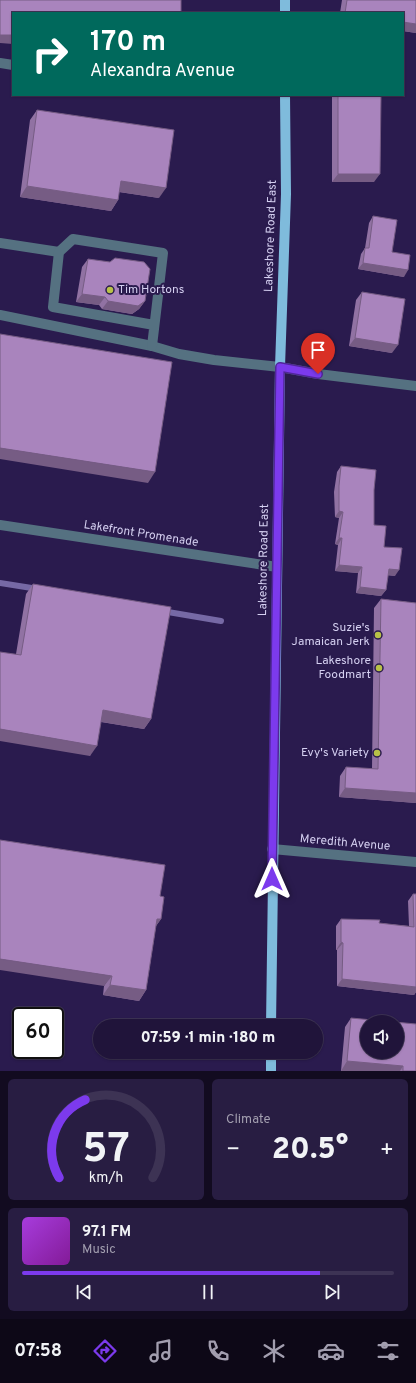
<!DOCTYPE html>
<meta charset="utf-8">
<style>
:root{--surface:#20143a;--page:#281d42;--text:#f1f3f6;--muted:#a29eaf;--line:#3d3354;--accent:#7c3aed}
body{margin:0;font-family:Overpass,sans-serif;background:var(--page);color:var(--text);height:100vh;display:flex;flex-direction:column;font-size:15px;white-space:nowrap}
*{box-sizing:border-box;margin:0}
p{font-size:13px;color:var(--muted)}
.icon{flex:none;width:22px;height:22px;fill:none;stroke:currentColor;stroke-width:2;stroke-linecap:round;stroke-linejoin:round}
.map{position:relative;height:1071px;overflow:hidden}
.panel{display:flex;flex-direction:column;gap:8px;padding:8px;background:#120b20;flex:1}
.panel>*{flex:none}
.banner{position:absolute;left:12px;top:12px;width:392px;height:84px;border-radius:0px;box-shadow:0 1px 3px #0004,0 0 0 1px var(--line);background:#00695c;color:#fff;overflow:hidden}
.buttons{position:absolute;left:360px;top:1015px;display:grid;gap:8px}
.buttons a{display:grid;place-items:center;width:44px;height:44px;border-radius:50%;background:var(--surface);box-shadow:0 1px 3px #0004,0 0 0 1px var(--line);font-size:20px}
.speed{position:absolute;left:12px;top:1007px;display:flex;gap:8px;font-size:20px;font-weight:700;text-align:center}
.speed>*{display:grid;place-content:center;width:52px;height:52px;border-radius:50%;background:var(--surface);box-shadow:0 1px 3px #0004,0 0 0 1px var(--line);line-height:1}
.speed .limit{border:2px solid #111;border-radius:6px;background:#fff;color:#111}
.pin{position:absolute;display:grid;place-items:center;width:34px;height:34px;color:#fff;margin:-41px -17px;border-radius:50% 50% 50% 0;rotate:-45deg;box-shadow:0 0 4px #0007}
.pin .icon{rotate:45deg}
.me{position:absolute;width:44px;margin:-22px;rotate:0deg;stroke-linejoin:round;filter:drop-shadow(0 0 3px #0008)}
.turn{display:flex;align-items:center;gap:14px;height:84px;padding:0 12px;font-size:18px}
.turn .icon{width:52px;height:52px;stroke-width:2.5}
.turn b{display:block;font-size:28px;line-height:34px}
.big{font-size:30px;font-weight:800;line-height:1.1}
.panel .card{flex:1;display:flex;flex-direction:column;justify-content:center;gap:6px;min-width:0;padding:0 14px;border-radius:6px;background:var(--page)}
.panel .dial{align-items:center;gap:0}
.dial svg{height:104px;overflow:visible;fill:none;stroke:var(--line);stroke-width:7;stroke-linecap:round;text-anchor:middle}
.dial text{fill:var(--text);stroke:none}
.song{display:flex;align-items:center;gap:12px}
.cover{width:48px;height:48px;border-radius:6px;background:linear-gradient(135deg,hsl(280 70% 55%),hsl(290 70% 35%))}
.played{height:4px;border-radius:2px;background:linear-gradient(90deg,var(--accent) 80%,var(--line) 80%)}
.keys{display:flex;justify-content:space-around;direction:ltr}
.heat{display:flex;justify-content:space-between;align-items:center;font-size:22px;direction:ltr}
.panel .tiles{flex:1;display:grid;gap:8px;grid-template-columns:1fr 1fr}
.card:last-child{grid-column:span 2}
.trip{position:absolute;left:93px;top:1019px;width:230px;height:40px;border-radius:20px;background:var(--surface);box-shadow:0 1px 3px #0004,0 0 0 1px var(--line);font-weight:800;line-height:40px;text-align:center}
.tab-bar{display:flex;height:64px;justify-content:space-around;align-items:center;background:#0d0817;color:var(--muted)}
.tab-bar .icon{width:28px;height:28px}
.tab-bar .selected{color:var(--accent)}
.tab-bar b{font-size:18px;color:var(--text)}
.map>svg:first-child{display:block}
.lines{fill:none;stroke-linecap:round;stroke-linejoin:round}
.stream{stroke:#7669a5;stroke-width:6}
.minor{stroke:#557181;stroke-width:10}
.major{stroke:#7fbbdc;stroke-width:10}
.wall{fill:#9172a3}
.shaded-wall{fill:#765c84}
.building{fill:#a984bd;stroke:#765c84;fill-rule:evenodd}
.route-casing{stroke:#51269a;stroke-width:10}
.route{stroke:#7c3aed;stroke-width:7}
.poi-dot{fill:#b8c147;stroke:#2a1b4e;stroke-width:1.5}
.labels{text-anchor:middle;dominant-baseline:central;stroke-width:4;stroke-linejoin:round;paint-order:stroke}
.street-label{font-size:12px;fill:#d4cff0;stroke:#2a1b4e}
.poi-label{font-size:12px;fill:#d4cff0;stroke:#2a1b4e;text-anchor:end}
</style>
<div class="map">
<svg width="416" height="1071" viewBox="0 0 416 1071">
<rect width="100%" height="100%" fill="#2a1b4e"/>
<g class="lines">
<g class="stream">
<path d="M0 583 38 589"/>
<path d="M162 611 221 621"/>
</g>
<g class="minor">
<path d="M0 63 13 65"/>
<path d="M0 243 59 252"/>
<path d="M0 315 152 346 179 354 214 360 280 367 318 374 416 386"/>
<path d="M152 346 163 253 73 239 59 252 53 307 154 325"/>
<path d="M0 525 277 567"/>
<path d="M272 849 416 862"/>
</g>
<g class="major">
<path d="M285 0V13"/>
<path d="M271 1026 280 367 286 194 285 95"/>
<path d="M271 1071V1052"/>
</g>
</g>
<g class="wall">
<path d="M342 0H416V33L403 31V13H340Z"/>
<path d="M332 95H381L374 182H332Z"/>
<path d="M37 110 159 198 119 192 118 200 111 211 20 197 30 120Z"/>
<path d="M373 216 392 252 404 277 358 269 361 254 365 248 369 223Z"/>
<path d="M88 259 145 301 139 309 132 314 102 309 99 305 76 302 82 267Z"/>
<path d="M362 292 392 353 349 346 356 300Z"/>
<path d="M341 466 374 490V525L395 576 388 575 386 590 381 596 356 593 358 573 335 571 338 545 335 544 339 518 335 517 334 492 337 472Z"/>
<path d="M33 584 151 719 144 729 101 722 90 756 16 654 26 594Z"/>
<path d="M381 599 416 603V803L339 797 340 776 346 767 372 769 374 608Z"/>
<path d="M413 894H416V992L414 995 337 986V950H336V926L341 919 379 923 409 926 408 901Z"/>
<path d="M160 896 161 919 156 926 146 990 139 1001 103 995 104 986Z"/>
<path d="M351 1018 416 1071H341L345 1027Z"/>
</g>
<g class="shaded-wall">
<path d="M403 22 416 24V33L403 31Z"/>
<path d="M0 35H13V44L0 43Z"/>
<path d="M338 174H380L374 182H332Z"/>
<path d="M121 181 166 188 159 198 113 191Z"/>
<path d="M27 186 118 200 111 211 20 197Z"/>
<path d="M363 263 408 270 404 277 358 269Z"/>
<path d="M82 294 105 297 99 305 76 302Z"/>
<path d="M108 301H145L139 309 132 314 102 309Z"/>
<path d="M355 338 398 345 392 353 349 346Z"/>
<path d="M0 448 155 472 148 483 0 459Z"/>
<path d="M339 511 343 512 339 518 335 517Z"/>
<path d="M339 538H342L338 545 335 544Z"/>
<path d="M339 565 362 567 358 573 335 571Z"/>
<path d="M389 569 399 570 395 576 384 575Z"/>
<path d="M360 587 386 590 381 596 356 593Z"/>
<path d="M103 710 151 719 144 729 96 721Z"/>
<path d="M0 729 97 746 90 756 0 741Z"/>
<path d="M345 788 416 793V803L339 797Z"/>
<path d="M157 919H161L153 930Z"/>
<path d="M341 942 343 943 337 950H336Z"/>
<path d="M0 959 112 976 104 986 0 970Z"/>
<path d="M342 979 416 987V992L414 995 337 986Z"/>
<path d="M110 985 146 990 139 1001 103 995Z"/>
<path d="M347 1061 403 1066 400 1071H341Z"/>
</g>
<g class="building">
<path d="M0 0H181V13H13V35H0Z"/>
<path d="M347 0H416V24L403 22V13H345Z"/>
<path d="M338 95H381L380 174H338Z"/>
<path d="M37 110 174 130 166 188 121 181 118 200 27 186Z"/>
<path d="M373 216 397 220 392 252 410 255 408 270 363 263 365 248H369Z"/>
<path d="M115 258 144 262 150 269 145 301 138 306 108 301 105 297 82 294 88 259 110 262Z"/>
<path d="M362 292 405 299 398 345 355 338Z"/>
<path d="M0 334 172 362 155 472 0 448Z"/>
<path d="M341 466 376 470 374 490V525L386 526 384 547 402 548 399 570 389 569 386 590 360 587 362 567 339 565 342 538H339L343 512 339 511V486Z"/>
<path d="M33 584 171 607 151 719 103 710 97 746 0 729V652L21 655Z"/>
<path d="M381 599 416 603V793L345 788 346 767 378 769Z"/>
<path d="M0 840 165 865 160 896 164 897 161 919H157L146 990 110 985 112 976 0 959Z"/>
<path d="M413 894H416V987L342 979 343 943 341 942V919L380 920 379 923 414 927Z"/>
<path d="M351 1018 416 1024V1071H403V1066L347 1061ZM367 1022H397V1052H367Z"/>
</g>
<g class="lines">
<defs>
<path id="route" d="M272 879 280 367 318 374"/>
</defs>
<use href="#route" class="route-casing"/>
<use href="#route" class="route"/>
</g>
<g class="poi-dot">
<circle cx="110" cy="290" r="4"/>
<circle cx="378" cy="635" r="4"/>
<circle cx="379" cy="668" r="4"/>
<circle cx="377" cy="753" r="4"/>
</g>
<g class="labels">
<g class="street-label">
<text transform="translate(271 236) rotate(-88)">Lakeshore Road East</text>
<text transform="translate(141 534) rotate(9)">Lakefront Promenade</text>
<text transform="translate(264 560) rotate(-89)">Lakeshore Road East</text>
<text transform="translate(345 843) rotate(5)">Meredith Avenue</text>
</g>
<g class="poi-label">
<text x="118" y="290" text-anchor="start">Tim Hortons</text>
<text x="370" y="628">Suzie's<tspan x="370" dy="14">Jamaican Jerk</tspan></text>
<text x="371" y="661">Lakeshore<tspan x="371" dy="14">Foodmart</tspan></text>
<text x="369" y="753">Evy's Variety</text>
</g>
</g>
</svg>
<div class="buttons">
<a><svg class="icon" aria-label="sound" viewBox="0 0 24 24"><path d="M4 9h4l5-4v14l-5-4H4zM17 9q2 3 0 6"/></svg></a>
</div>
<div class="speed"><div class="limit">60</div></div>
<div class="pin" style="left:318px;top:374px;background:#d93025"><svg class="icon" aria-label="arrive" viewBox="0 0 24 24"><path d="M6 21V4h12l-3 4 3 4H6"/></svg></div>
<svg class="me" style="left:272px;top:879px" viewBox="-20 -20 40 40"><path d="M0-17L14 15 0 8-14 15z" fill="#7c3aed" stroke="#fff" stroke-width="4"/></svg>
<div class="trip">07:59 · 1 min · 180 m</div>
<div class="banner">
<div class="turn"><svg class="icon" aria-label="right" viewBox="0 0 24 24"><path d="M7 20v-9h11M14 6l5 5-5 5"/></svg><div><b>170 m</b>Alexandra Avenue</div></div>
</div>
</div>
<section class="panel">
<div class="tiles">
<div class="card dial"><svg viewBox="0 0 100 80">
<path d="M14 69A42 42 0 1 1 86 69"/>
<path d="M14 69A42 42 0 0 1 34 9" stroke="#7c3aed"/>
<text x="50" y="56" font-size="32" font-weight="700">57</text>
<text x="50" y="72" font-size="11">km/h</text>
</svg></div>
<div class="card"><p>Climate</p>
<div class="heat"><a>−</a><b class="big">20.5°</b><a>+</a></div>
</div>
<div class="card">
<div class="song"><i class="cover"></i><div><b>97.1 FM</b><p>Music</p></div></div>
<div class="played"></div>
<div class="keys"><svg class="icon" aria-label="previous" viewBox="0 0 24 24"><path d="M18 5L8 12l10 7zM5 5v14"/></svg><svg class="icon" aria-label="pause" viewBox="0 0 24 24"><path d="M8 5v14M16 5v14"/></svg><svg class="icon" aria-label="next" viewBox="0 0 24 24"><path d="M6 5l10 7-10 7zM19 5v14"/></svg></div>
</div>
</div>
</section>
<nav class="tab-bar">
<b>07:58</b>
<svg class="icon selected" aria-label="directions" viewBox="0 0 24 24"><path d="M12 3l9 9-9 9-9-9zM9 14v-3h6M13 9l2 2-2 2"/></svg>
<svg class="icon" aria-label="music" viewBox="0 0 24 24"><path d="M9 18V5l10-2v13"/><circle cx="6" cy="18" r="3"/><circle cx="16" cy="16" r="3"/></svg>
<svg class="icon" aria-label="phone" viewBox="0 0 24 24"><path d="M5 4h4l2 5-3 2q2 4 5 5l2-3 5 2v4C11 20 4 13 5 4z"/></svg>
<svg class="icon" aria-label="climate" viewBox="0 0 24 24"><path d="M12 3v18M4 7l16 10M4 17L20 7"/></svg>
<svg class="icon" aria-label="car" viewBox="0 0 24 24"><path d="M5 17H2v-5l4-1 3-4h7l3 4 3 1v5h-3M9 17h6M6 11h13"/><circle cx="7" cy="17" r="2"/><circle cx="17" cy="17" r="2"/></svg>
<svg class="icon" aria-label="filters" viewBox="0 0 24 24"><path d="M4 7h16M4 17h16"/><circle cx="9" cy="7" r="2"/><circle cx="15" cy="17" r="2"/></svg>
</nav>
